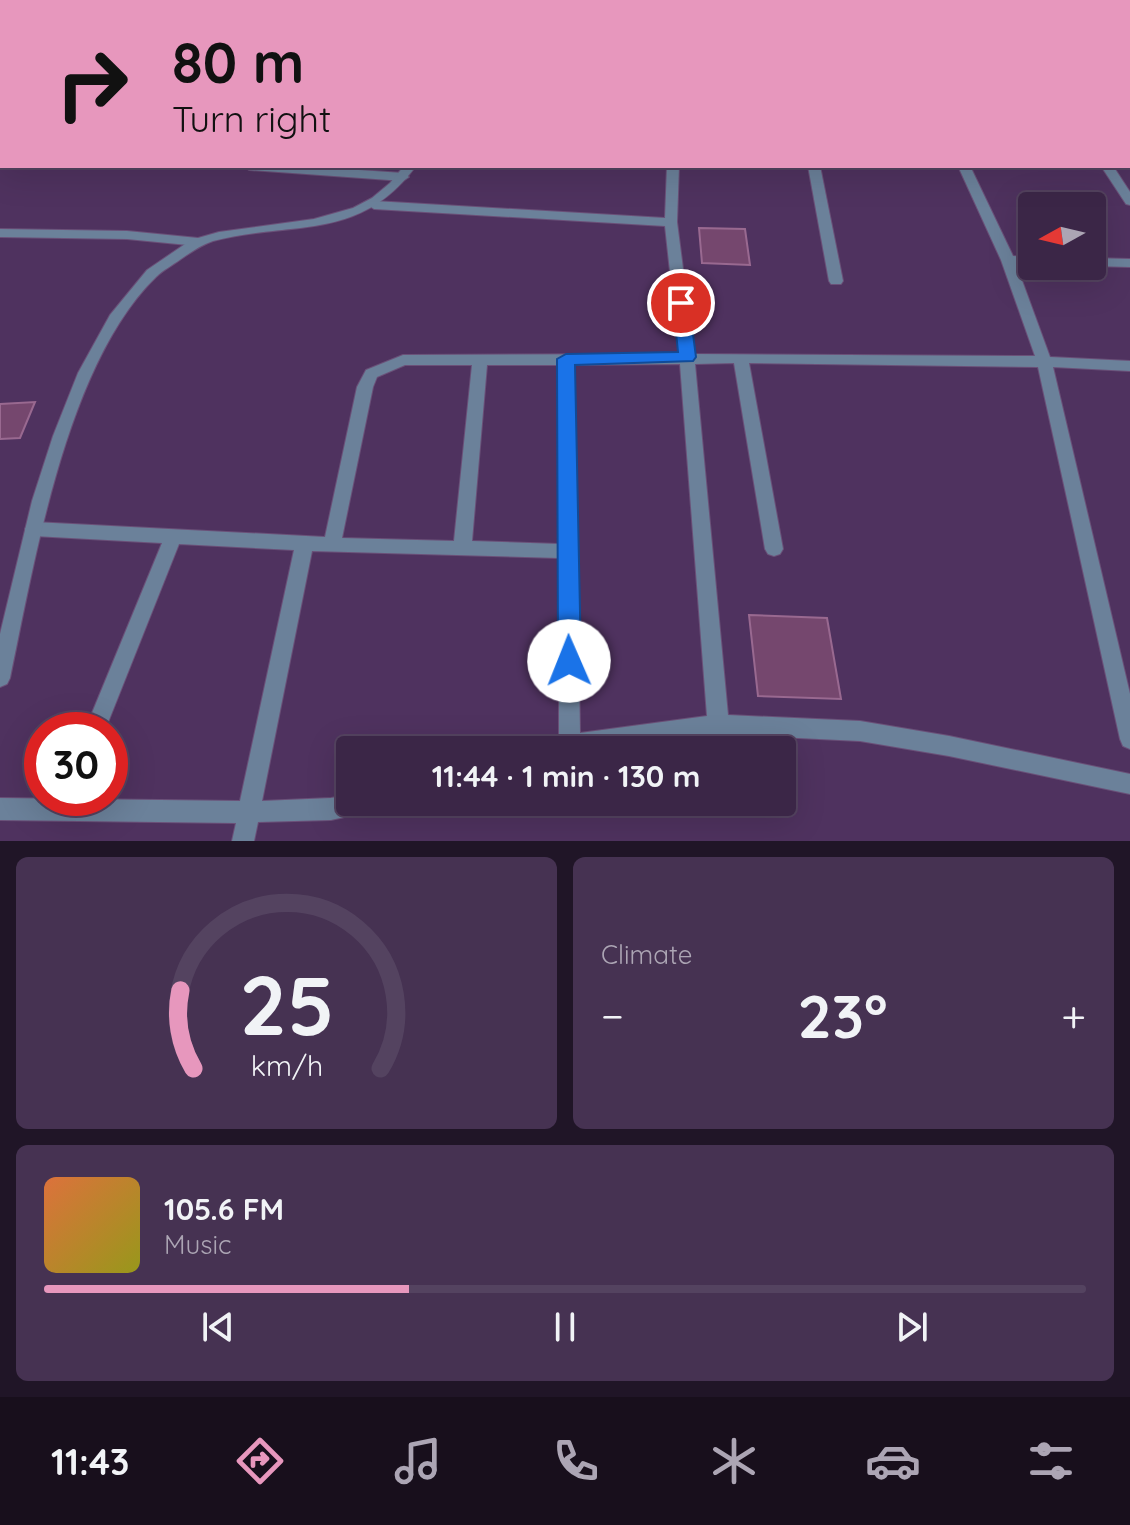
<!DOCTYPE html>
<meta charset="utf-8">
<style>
:root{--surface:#3b2647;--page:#463252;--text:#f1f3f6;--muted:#aca5b4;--line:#544360;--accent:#e797bd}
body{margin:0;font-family:Quicksand,sans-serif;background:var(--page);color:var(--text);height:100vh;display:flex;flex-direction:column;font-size:30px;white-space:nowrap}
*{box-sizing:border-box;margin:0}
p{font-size:26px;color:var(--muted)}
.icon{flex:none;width:44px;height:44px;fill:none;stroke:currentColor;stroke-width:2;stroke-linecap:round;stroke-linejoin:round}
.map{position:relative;height:841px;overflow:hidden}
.details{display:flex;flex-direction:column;gap:16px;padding:16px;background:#201527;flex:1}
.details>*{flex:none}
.banner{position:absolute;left:0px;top:0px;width:1130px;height:168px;box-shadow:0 8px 32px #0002,0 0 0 2px var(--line);background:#e797bd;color:#111;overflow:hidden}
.needle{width:52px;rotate:262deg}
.fabs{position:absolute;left:1018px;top:192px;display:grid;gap:16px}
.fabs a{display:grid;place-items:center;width:88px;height:88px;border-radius:8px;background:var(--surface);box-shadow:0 8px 32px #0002,0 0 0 2px var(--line);font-size:40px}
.speed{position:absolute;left:24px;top:712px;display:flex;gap:16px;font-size:40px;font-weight:700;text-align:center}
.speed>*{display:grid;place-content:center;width:104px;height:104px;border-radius:50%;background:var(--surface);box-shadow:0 8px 32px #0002,0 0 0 2px var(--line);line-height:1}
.speed .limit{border:12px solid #d22;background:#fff;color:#111}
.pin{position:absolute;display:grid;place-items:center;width:68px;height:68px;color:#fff;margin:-34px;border:4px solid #fff;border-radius:50%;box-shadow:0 2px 8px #0007}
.me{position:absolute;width:88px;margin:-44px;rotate:359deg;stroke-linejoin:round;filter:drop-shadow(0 0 6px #0008)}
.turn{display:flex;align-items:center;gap:28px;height:168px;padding:0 40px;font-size:36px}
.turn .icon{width:104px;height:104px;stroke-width:2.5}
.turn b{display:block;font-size:56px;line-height:68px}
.big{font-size:60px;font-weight:800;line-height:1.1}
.details .tile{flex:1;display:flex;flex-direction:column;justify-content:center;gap:12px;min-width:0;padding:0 28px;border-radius:12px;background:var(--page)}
.details .dial{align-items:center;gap:0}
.dial svg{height:208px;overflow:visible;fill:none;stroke:var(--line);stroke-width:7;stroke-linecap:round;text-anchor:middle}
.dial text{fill:var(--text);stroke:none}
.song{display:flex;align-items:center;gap:24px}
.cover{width:96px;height:96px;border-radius:12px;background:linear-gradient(135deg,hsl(20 70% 55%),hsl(60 70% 35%))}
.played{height:8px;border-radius:4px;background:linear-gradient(90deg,var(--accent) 35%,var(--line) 35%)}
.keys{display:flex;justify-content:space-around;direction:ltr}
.heat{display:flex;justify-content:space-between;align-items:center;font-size:44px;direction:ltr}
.details .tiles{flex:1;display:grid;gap:16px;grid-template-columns:1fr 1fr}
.tile:last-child{grid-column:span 2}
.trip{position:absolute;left:336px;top:736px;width:460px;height:80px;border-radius:8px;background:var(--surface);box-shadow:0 8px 32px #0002,0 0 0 2px var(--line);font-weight:800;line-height:80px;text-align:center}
.dock{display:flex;height:128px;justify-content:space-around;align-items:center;background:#180f1c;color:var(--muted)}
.dock .icon{width:56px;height:56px}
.dock .selected{color:var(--accent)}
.dock b{font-size:36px;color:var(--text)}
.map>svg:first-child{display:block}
.building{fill:#75476e;stroke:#996990;stroke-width:2}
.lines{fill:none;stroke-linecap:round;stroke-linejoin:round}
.minor-casing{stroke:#6a5078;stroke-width:2}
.tertiary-casing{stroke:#6a5078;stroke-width:2}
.minor{fill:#6b819a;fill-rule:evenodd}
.tertiary{fill:#6b819a;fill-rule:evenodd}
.route{fill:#1a73e8;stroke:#114b97;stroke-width:2}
</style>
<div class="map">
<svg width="1130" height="841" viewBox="0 0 1130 841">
<rect width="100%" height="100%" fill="#4f325f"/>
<g class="building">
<path d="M699 228 745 229 750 265 702 263Z"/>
<path d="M35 402 20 438 0 439V404Z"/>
<path d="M749 615 827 618 841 699 758 696Z"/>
</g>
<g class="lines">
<defs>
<g id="minor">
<path d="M747 0H757L758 2H748Z"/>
<path d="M884 0H894L895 2H885Z"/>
<path d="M928 0H974L976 2H930Z"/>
<rect x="0" y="19" width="2" height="6"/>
<rect x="0" y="74" width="2" height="6"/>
<rect x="1128" y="121" width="2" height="7"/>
<rect x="0" y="144" width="2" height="8"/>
<path d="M243 166H300L403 173 409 177 403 181 249 170Z"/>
<path d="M667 166H679L677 222 694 354 1035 356 1001 260 958 166H970L1013 256 1032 257V265L1016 264 1050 357 1130 361V371L1053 367 1130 694V749L1123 746 1120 739 1038 367 749 363 783 549 780 554 774 556 768 554 765 549 734 363 695 364 728 715 860 721 949 736 1130 774V794L949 756 860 741 718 734 598 750H538L542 743 559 737V558L312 551 262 801 331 798 350 795V802H379L376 810 331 820 258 822 254 841H232L236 823 0 820V798L240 801 294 550 179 544 105 730H85L162 543 34 536 28 534 25 529 28 524 34 522 325 537 357 387 366 370 403 355 679 354 665 226 374 209 368 205 374 201 665 218ZM680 364 707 716 580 733 574 365ZM405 365H472L454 541 342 538 373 387 377 377ZM487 365H558L559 544 472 541Z"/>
<path d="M808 166H820L843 281 841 284H831L829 281Z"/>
<path d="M1101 166H1113L1130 192V205L1126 204Z"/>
<path d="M0 229 127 231 198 238 205 242 198 246 127 239 0 237Z"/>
<path d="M1092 258 1130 259V267L1092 266Z"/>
</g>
<path id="tertiary" d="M404 166H416C359 243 292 220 213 241 201 245 191 252 181 259 173 265 163 270 156 277 67 363 35 559 10 678L7 684 0 687V634L32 501 53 436 78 373 110 315 147 270 191 240 219 232 314 219 353 208 372 198 390 183Z"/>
</defs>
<use href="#minor" class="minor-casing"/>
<use href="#tertiary" class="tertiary-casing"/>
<use href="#minor" class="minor"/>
<use href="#tertiary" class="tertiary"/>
</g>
<path class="route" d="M681 298 689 303 696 357 693 361 575 365 581 661 577 668 569 671 561 668 558 661 557 359 566 354 678 352 673 303Z"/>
</svg>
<div class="fabs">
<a><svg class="needle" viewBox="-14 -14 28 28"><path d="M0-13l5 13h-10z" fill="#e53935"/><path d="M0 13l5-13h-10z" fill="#aca5b4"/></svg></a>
</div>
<div class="speed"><div class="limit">30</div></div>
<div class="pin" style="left:681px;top:303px;background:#d93025"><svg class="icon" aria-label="arrive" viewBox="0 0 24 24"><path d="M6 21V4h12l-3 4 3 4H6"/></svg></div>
<svg class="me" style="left:569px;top:661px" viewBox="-20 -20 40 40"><circle r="19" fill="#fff"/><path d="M0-13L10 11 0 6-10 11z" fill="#1a73e8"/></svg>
<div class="trip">11:44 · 1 min · 130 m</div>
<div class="banner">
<div class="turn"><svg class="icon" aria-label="right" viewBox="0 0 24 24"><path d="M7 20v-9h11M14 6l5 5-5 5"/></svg><div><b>80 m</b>Turn right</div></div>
</div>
</div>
<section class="details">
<div class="tiles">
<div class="tile dial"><svg viewBox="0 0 100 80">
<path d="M14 69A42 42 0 1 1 86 69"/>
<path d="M14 69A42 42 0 0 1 9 39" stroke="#e797bd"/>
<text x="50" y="56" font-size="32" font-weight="700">25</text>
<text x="50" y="72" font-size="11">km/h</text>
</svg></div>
<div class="tile"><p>Climate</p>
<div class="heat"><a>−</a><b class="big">23°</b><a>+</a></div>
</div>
<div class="tile">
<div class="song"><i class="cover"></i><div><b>105.6 FM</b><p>Music</p></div></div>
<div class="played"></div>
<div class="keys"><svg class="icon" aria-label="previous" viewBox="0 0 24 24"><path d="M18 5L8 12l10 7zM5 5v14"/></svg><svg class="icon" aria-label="pause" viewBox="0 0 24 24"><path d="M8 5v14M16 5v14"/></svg><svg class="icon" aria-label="next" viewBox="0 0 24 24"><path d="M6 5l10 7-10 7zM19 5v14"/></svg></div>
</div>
</div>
</section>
<nav class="dock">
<b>11:43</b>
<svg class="icon selected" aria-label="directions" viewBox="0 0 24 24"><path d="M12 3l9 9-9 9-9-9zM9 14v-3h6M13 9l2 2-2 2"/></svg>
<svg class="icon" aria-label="music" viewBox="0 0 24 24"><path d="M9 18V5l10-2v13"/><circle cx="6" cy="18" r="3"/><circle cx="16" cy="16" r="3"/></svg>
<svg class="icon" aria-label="phone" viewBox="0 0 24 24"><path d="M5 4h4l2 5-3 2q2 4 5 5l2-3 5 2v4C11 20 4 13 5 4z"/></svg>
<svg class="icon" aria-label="climate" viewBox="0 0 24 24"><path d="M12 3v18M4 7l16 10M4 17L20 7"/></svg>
<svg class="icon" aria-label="car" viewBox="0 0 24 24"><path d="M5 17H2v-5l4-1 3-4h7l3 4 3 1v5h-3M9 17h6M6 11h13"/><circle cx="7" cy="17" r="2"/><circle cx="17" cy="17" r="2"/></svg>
<svg class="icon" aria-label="filters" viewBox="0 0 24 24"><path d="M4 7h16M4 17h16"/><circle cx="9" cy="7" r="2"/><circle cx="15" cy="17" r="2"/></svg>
</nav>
